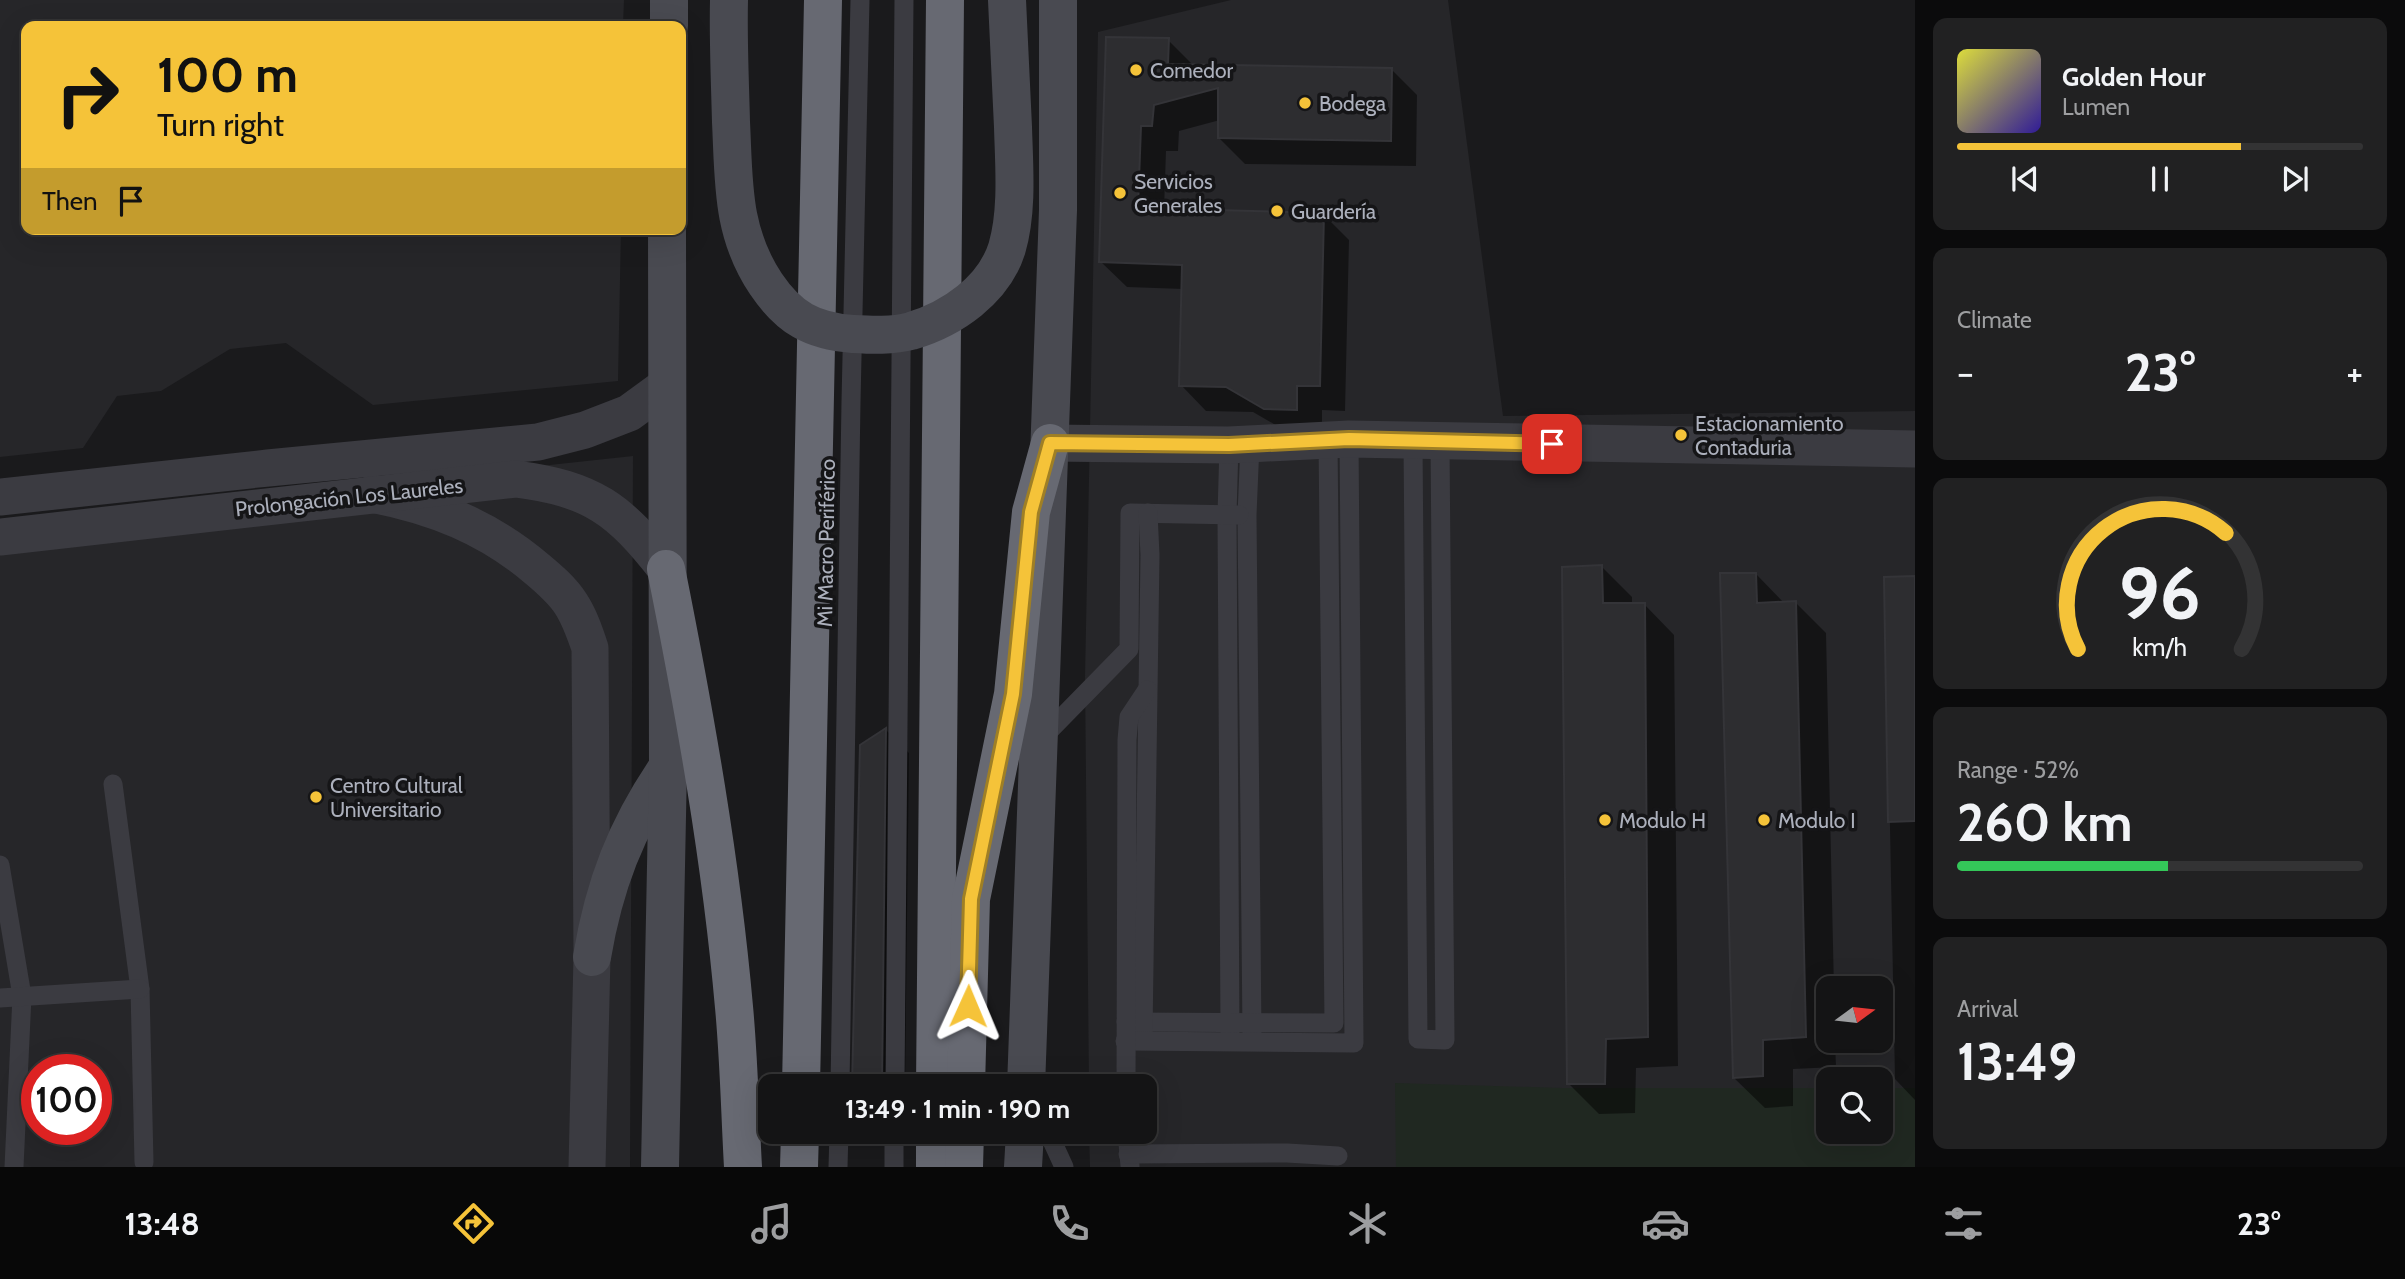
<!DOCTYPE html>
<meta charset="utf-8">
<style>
:root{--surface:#141415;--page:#212122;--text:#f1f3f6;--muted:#9d9ea0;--line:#333334;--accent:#f5c339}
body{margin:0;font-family:Cabin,sans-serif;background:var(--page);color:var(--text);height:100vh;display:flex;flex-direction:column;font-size:26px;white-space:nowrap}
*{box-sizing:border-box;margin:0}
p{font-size:23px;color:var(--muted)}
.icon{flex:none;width:38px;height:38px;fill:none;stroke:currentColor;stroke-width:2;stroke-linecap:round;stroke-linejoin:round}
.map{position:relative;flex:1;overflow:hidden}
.side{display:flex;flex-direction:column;gap:18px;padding:18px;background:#0b0b0c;width:490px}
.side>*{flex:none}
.hud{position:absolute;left:21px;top:21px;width:665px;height:214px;border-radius:14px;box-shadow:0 7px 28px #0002,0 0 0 2px var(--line);background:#f5c339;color:#111;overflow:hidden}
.needle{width:46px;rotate:75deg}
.controls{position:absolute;left:1816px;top:976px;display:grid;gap:14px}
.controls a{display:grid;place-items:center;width:77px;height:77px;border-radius:14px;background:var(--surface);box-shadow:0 7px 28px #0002,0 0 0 2px var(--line);font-size:35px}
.speed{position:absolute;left:21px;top:1054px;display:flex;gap:14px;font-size:35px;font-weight:700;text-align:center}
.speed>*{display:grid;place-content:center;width:91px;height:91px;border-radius:50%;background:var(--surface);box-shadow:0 7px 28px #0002,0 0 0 2px var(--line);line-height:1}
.speed .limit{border:10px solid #d22;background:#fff;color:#111}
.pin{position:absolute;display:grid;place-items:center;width:60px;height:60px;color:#fff;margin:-30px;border-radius:14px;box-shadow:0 4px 10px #0006}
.me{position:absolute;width:77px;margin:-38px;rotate:1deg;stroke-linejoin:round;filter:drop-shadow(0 0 5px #0008)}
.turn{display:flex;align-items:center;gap:24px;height:147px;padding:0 21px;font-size:32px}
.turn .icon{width:91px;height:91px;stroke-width:2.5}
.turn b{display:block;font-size:49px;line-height:60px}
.then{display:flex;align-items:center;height:66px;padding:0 21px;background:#0003;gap:14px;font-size:26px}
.big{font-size:52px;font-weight:800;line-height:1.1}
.side .widget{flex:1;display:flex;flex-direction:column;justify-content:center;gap:10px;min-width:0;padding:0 24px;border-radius:14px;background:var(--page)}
.side .dial{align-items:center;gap:0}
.dial svg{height:182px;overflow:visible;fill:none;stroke:var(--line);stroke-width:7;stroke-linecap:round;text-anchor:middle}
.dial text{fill:var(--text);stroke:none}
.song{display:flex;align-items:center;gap:21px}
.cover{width:84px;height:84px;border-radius:10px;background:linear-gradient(135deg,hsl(60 70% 55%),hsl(250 70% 35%))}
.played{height:7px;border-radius:4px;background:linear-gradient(90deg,var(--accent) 70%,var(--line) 70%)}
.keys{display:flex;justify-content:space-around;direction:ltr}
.heat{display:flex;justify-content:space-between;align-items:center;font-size:38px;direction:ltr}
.charge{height:10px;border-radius:5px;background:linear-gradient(90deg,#34c759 52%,var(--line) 0)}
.trip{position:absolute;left:758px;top:1074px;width:399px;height:70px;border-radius:14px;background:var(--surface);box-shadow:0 7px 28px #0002,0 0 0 2px var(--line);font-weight:800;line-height:70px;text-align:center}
.dock{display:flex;height:112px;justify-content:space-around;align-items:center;background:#080808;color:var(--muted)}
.dock .icon{width:49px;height:49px}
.dock .selected{color:var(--accent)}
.dock b{font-size:32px;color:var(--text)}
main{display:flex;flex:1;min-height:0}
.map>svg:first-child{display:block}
.built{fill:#262629;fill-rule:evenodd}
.green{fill:#202821}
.shadow{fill:#0007}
.building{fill:#2d2d30;stroke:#343438;stroke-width:2}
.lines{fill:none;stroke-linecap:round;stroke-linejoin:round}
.lane{stroke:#3b3b41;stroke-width:19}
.street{stroke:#3b3b41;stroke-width:37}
.secondary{stroke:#494a51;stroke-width:38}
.highway{stroke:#676972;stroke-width:38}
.secondary-bridge{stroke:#494a51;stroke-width:38}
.route-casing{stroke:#9f7f25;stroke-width:18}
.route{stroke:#f5c339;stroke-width:12}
.poi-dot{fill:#f5c339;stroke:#151517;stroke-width:2.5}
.labels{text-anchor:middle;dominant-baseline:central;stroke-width:7;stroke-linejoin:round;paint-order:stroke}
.poi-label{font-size:21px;fill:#acb0bc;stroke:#151517;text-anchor:start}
.street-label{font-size:21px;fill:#acb0bc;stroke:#151517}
</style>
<main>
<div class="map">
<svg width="1915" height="1167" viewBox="0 0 1915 1167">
<rect width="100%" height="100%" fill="#1a1a1c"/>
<g class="built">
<path d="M0 0H624L623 26H26V229H621L618 381 373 405 286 343 230 349 161 391 117 396 83 448 0 457Z"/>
<path d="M1231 0H1448L1503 416 1915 411V1167H1090L1089 1132H1144V1087H1089L1085 677 1098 32ZM1829 989H1881V1041H1829ZM1829 1080H1881V1132H1829Z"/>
<path d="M633 456 630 1167H0V524ZM37 1069H96V1129H37Z"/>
</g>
<path class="green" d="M1395 1083 1562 1088H1829V1132H1881V1088H1915V1167H1396Z"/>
<g class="shadow">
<path d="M1108 39 1168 40 1194 66 1391 69 1417 95 1416 166 1245 164 1219 138 1220 120 1179 131 1178 151H1166L1164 210 1324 215 1349 240 1345 411 1322 410V435L1291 434 1253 412 1206 411 1181 385 1183 289 1127 287 1101 262Z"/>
<path d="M1602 567 1632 597V604H1644L1674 635 1678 1066 1636 1068 1635 1113 1599 1114 1569 1084Z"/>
<path d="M1756 574 1785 604 1796 603 1826 633 1834 989H1829V1041H1835L1836 1067 1793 1069V1106L1765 1108 1734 1078Z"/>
<path d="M1915 577V1100L1895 1079 1885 578Z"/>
<path d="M886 730 909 753 905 1087H854Z"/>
</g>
<g class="building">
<path d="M1106 37 1169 38 1168 64 1392 68 1391 141 1218 138V88L1154 105 1152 126H1141L1138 208 1324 213 1320 386H1297V410L1264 409 1226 387 1179 386 1182 265 1099 262Z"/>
<path d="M1602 565 1603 603H1645L1648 1037 1606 1039 1605 1084H1567L1562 567Z"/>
<path d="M1720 573H1756L1757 603 1796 601 1806 1037 1763 1040V1076L1733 1078Z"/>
<path d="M1915 576V821L1888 822 1884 577Z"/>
<path d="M886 728 882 1087H852L860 745Z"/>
</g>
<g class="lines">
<g class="lane">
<path d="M1413 442 1418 1039 1445 1040 1440 442"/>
<path d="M1250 444 1247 515 1252 1034"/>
<path d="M1229 445 1227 515 1230 1032"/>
<path d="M1040 740 1129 649 1130 513 1239 515"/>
<path d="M113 784 140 989 144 1162"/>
<path d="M0 865 22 996 14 1167"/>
<path d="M0 998 140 989"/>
<path d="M1126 1022 1334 1023 1328 440"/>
<path d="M1143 1033 1150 555 1148 513"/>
<path d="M1125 1041 1354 1043 1349 439"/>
<path d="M840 1087 851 402 860 0"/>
<path d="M895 1087 904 0"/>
<path d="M1126 1087 1127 740 1129 717 1147 690"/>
<path d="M1048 1132 1064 1167"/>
<path d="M1127 1132 1130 1166"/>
<path d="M1128 1154 1287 1153 1338 1156"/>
<path d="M838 1167 839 1132"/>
<path d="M894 1167V1132"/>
</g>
<g class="street">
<path d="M1050 443 1229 445 1349 439 1915 449"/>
<path d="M372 494C434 506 488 527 537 569 549 579 562 590 571 604 580 618 585 633 590 648L592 957 587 1167"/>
<path d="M0 497 268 468 538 442 585 430 629 413 666 386"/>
<path d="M0 537 516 479C593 489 619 509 666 569"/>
</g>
<g class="secondary">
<path d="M669 26V0"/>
<path d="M592 957C604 885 626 828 667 768"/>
<path d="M1026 1087 1058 210V0"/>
<path d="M660 1167 668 766 667 229"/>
<path d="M1023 1167 1025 1132"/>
</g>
<g class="highway">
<path d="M666 569C695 714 721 860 734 1007 739 1060 740 1114 743 1167"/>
<path d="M801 1087 823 0"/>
<path d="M935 1087 945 0"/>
<path d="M966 1087 971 899 1013 694 1031 512 1050 443"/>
<path d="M799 1167 800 1132"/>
<path d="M935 1167V1132"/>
<path d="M964 1167 965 1132"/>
</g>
<path class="secondary-bridge" d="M729 0C728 41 730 81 731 122 734 181 731 232 766 284 789 318 812 331 853 334 872 335 892 336 911 331 952 319 994 290 1007 248 1018 210 1014 165 1013 127 1011 84 1009 42 1007 0"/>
</g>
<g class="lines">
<defs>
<path id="route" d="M968 1006 971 899 1013 694 1031 512 1050 443 1229 445 1349 439 1552 444"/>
</defs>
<use href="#route" class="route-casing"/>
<use href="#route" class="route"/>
</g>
<g class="poi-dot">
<circle cx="1136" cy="70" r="7"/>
<circle cx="1305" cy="103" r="7"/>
<circle cx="1120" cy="193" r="7"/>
<circle cx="1277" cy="211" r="7"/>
<circle cx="1681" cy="435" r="7"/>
<circle cx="316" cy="797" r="7"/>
<circle cx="1605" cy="820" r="7"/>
<circle cx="1764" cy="820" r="7"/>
</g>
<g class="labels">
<g class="poi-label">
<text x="1150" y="70">Comedor</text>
<text x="1319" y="103">Bodega</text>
<text x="1134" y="181">Servicios<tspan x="1134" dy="24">Generales</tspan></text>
<text x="1291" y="211">Guardería</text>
<text x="1695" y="423">Estacionamiento<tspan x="1695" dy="24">Contaduria</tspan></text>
<text x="330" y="785">Centro Cultural<tspan x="330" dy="24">Universitario</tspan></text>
<text x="1619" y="820">Modulo H</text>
<text x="1778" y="820">Modulo I</text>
</g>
<g class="street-label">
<text transform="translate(349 497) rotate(-6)">Prolongación Los Laureles</text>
<text transform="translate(826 543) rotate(-89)">Mi Macro Periférico</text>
</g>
</g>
</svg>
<div class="controls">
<a><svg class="needle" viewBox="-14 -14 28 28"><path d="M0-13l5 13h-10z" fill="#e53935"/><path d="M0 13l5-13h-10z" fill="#9d9ea0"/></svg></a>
<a><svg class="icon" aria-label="search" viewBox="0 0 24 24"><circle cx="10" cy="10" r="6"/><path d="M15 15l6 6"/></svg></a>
</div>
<div class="speed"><div class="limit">100</div></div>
<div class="pin" style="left:1552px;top:444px;background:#d93025"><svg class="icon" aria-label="arrive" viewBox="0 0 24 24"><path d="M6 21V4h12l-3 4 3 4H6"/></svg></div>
<svg class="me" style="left:968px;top:1006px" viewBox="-20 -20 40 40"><path d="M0-17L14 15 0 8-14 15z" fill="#f5c339" stroke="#fff" stroke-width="4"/></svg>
<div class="trip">13:49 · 1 min · 190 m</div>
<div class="hud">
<div class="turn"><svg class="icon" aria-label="right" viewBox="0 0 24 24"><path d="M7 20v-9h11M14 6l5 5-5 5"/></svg><div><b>100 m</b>Turn right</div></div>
<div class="then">Then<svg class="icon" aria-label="arrive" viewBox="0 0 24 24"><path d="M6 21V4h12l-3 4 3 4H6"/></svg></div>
</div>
</div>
<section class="side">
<div class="widget">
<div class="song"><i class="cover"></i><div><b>Golden Hour</b><p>Lumen</p></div></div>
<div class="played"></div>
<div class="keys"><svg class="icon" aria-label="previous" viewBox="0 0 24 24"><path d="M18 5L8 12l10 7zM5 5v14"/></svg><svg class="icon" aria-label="pause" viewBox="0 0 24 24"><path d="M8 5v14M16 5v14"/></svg><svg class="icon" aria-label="next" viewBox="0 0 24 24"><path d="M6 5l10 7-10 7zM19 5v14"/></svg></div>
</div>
<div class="widget"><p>Climate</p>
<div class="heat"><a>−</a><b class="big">23°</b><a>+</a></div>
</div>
<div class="widget dial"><svg viewBox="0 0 100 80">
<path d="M14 69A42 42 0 1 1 86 69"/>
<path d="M14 69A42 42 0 0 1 79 18" stroke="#f5c339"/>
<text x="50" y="56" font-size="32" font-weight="700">96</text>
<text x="50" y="72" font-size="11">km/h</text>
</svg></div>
<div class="widget"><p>Range · 52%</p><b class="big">260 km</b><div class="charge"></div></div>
<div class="widget"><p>Arrival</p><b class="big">13:49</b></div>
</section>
</main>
<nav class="dock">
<b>13:48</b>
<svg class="icon selected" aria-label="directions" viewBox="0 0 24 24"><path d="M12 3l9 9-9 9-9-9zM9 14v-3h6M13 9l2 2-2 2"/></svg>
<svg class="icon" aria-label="music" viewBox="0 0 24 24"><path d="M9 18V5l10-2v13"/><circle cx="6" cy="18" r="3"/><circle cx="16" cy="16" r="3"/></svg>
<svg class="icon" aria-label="phone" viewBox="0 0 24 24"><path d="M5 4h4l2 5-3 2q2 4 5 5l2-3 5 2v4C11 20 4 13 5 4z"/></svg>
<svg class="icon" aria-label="climate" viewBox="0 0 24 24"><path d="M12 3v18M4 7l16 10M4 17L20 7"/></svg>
<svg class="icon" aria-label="car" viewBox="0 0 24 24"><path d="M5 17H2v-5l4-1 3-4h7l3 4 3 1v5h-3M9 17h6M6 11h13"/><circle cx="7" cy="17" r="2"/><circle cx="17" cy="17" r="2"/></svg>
<svg class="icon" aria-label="filters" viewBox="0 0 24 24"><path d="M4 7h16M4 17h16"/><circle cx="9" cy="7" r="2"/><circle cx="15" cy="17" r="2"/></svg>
<b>23°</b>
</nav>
